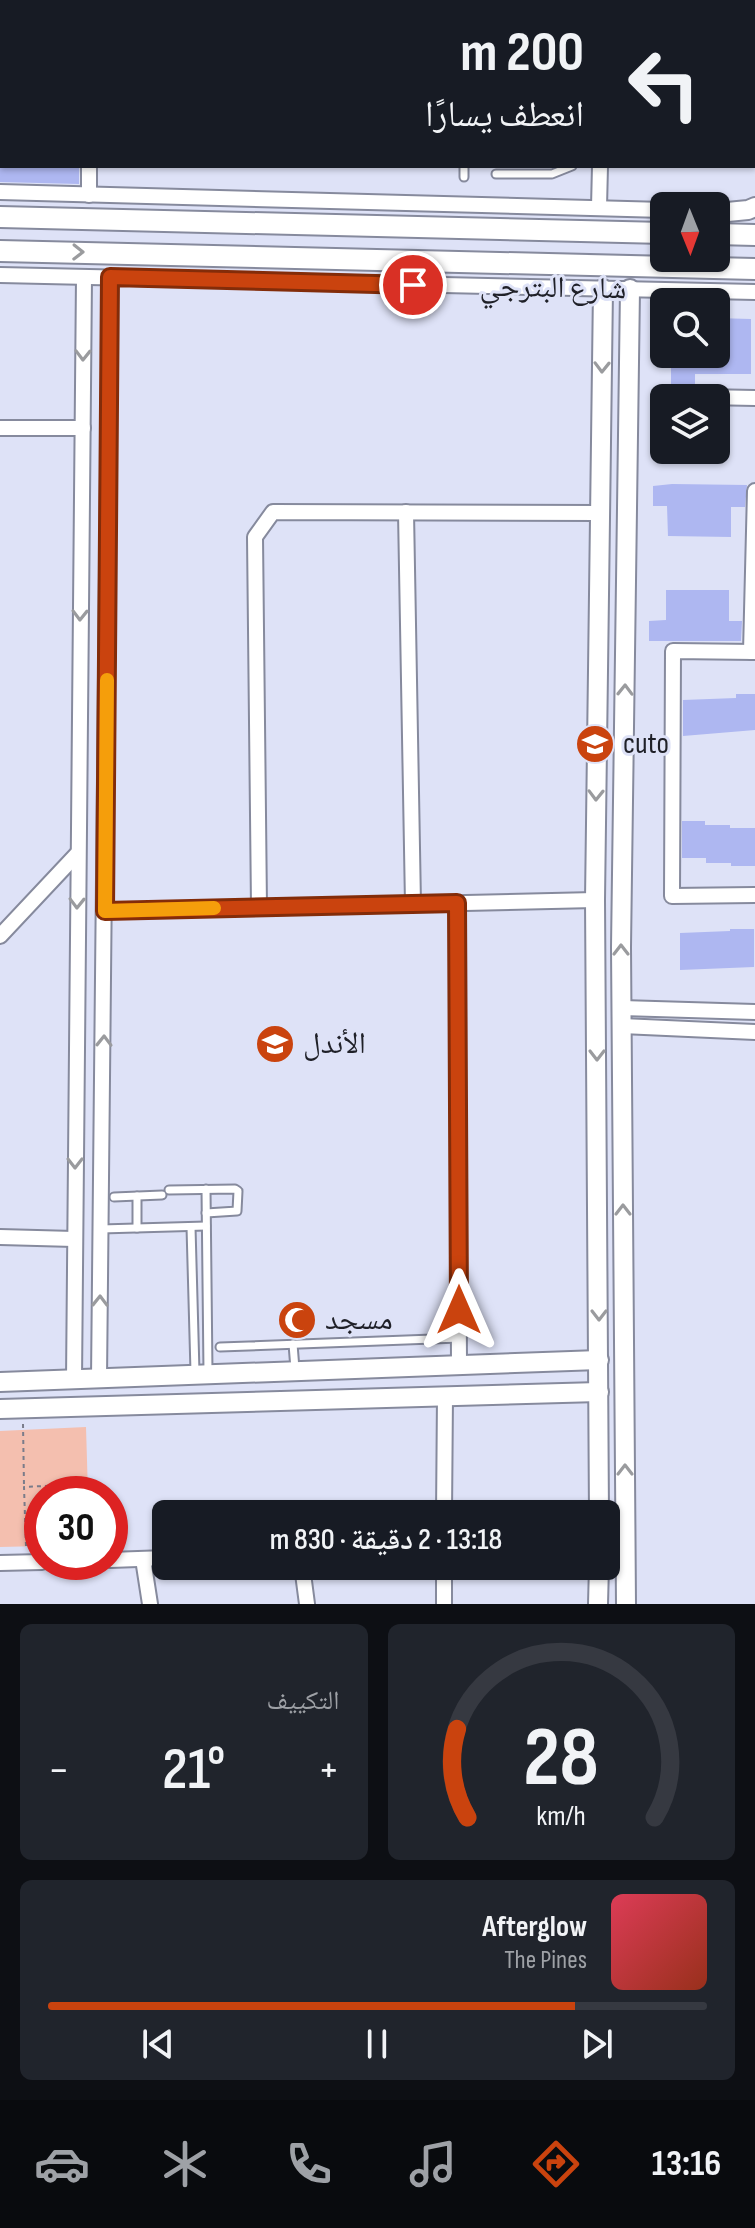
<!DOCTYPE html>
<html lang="ar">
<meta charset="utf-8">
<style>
:root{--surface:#171b24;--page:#20242c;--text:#f1f3f6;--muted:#9ea1a6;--line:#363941;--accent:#ca430e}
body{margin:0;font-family:"Sofia Sans Condensed","Noto Naskh Arabic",sans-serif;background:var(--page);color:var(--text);direction:rtl;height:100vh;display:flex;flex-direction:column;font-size:30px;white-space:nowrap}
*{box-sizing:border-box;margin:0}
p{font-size:26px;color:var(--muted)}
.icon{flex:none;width:44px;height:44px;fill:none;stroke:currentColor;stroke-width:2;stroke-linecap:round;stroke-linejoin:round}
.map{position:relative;height:1604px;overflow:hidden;direction:ltr}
.details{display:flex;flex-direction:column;gap:20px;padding:20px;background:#0d0f14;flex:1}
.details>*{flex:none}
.top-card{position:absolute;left:0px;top:0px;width:756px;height:168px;box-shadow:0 2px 6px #0004;direction:rtl;background:#171b24;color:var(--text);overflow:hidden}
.needle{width:52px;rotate:179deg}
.tools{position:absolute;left:650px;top:192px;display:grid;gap:16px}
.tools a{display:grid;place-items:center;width:80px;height:80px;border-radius:12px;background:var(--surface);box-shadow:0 2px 6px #0004;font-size:40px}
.speed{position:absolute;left:24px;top:1476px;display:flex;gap:16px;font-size:40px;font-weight:700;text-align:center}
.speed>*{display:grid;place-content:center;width:104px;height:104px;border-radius:50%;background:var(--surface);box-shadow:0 2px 6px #0004;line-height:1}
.speed .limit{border:12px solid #d22;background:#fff;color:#111}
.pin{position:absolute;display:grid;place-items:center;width:68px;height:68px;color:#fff;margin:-34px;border:4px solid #fff;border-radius:50%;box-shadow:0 2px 8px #0007}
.me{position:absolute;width:88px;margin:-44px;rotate:0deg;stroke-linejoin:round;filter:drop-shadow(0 0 6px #0008)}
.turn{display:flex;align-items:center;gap:28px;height:168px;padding:0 40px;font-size:36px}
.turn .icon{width:104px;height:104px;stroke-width:2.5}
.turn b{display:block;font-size:56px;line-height:68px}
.big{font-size:60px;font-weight:600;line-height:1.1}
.details .tile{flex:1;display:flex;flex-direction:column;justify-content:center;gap:12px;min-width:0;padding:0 28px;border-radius:12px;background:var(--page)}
.details .dial{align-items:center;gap:0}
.dial svg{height:208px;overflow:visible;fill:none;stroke:var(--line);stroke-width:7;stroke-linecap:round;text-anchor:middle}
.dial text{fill:var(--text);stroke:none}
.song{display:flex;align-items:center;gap:24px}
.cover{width:96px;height:96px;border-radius:12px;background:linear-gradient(135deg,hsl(350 70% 55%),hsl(10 70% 35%))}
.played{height:8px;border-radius:4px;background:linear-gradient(90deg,var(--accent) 80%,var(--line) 80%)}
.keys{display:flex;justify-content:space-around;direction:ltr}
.heat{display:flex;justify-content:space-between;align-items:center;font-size:44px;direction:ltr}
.details .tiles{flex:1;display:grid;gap:20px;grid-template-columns:1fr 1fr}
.tile:last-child{grid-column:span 2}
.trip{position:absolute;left:152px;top:1500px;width:468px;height:80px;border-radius:12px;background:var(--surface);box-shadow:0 2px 6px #0004;font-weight:600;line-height:80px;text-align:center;direction:rtl}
.tab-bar{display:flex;height:128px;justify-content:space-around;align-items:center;background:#090b0e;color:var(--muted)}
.tab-bar .icon{width:56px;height:56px}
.tab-bar .current{color:var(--accent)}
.tab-bar b{font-size:36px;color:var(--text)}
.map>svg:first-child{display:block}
.green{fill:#f4bfaf}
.building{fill:#aeb7f1}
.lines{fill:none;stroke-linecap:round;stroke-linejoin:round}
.service-casing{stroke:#868a9d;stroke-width:11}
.minor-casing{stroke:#868a9d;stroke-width:18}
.tertiary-casing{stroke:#868a9d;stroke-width:22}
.secondary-casing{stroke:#868a9d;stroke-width:24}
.path{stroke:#7a7c8a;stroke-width:2;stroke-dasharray:4 4;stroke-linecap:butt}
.service{stroke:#fff;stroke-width:7}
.minor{stroke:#fff;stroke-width:14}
.tertiary{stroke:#fff;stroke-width:18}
.secondary{stroke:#fff;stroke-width:20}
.oneway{stroke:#9a9b9e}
.route-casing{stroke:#832c09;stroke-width:20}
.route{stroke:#ca430e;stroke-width:14}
.slow{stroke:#f59e0b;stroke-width:14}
.labels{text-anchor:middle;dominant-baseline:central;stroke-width:6;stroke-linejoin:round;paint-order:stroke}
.street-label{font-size:30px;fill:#1f2028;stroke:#dee2f7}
.poi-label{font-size:30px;fill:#1f2028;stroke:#dee2f7;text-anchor:start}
</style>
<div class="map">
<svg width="755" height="1604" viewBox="0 0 755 1604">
<rect width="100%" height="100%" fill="#dee2f7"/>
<path class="green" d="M86 1427 88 1494H42V1546L0 1547V1431Z"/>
<g class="building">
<path d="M0 166H79V184L0 182Z"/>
<path d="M716 318 751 319V374H695V398H671V354H716Z"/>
<path d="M672 484 747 485 745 507H731V537L668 536 667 506H653V486Z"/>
<path d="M666 590H729V621H742L741 641H649V621L666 620Z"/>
<path d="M736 694H755V730L683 736V700L736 698Z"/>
<path d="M682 821H705V825H730V828H755V866H731V863H706V858H682Z"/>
<path d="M730 929H754V967L680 970V933L730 931Z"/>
</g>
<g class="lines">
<defs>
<g id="service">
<path d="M464 166V177"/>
<path d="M496 174H552L572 166"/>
<path d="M206 1189 208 1372"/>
<path d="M169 1190 235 1189 238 1191 237 1211 206 1213"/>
<path d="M137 1196V1228"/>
<path d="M114 1197 162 1195"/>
<path d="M191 1227 195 1372"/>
<path d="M101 1229 206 1226"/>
<path d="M293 1344 295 1369"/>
<path d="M220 1347 459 1338"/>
</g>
<g id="minor">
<path d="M89 0V2"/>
<path d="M241 0V2"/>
<path d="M601 0V2"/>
<path d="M89 166V195"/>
<path d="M0 192 664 210"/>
<path d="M599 207 600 166"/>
<path d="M0 275 755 292"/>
<path d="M705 397 755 398"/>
<path d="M0 428H83"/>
<path d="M406 512 413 904"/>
<path d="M751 652 755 491"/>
<path d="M755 652 673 651 672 896 755 895"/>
<path d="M457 903 459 1365"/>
<path d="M259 907 255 537 273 512 600 513"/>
<path d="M105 911 595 900"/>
<path d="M0 936 77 854"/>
<path d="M622 1008 755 1012"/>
<path d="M622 1026 755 1032"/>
<path d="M0 1237 74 1239"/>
<path d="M99 1379 110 277"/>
<path d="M74 1380 84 277"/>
<path d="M444 1514 445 1396"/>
<path d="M143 1559 150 1604"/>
<path d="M110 1560 166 1558"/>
<path d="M0 1563 42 1562"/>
<path d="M302 1566 307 1604"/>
<path d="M444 1566V1604"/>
</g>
<g id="tertiary">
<path d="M717 213 748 210 755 207"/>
<path d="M0 1382 599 1360"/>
<path d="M0 1409 599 1392"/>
<path d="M599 1514 595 900 603 289"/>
<path d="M598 1604 599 1566"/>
<path d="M626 1604 621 947 630 289"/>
</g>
<g id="secondary">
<path d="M0 217 664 233"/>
<path d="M716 234 755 235"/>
<path d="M0 251 755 269"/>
</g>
</defs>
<use href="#service" class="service-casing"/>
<use href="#minor" class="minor-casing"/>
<use href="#tertiary" class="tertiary-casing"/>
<use href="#secondary" class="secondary-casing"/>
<g class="path">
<path d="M23 1424 24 1486"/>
<path d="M26 1546 24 1487 83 1484"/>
</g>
<use href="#service" class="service"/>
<use href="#minor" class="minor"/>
<use href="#tertiary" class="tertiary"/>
<use href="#secondary" class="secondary"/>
</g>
<defs><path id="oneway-chevron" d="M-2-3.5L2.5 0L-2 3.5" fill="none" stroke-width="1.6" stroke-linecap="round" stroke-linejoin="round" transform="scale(2)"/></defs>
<g class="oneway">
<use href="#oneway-chevron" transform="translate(78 252) rotate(1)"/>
<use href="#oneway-chevron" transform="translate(83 355) rotate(91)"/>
<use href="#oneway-chevron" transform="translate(602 367) rotate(91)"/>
<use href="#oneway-chevron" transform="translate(80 615) rotate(91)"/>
<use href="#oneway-chevron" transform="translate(625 690) rotate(-89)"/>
<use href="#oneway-chevron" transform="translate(596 795) rotate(91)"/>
<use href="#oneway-chevron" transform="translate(77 903) rotate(91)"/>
<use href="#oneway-chevron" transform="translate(621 950) rotate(-90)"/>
<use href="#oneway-chevron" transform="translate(104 1041) rotate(-89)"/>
<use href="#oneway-chevron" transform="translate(597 1055) rotate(90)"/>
<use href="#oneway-chevron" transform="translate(75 1163) rotate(90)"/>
<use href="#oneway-chevron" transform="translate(623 1210) rotate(-90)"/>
<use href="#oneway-chevron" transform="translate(100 1301) rotate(-89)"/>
<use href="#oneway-chevron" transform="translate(599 1315) rotate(90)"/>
<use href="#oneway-chevron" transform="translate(625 1470) rotate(-90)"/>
</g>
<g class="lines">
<defs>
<path id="route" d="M413 285 110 277 105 911 457 903 459 1310"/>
</defs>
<use href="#route" class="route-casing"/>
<use href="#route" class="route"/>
<path class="slow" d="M107 680 105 911 214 908"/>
</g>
<defs>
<symbol id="school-disc" viewBox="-11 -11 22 22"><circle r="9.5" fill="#ca430e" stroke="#dee2f7"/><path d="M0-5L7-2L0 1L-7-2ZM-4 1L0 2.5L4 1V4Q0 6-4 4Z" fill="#fff"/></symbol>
<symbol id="mosque-disc" viewBox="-11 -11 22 22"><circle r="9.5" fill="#ca430e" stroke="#dee2f7"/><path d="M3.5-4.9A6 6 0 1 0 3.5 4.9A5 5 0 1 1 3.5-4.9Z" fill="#fff"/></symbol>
</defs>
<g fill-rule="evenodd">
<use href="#school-disc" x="573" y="722" width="44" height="44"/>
<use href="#school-disc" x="253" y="1022" width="44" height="44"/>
<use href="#mosque-disc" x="275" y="1298" width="44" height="44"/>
</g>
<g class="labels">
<g class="street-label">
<text transform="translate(553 288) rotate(1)">شارع البترجي</text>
</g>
<g class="poi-label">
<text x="623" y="744">cuto</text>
<text x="303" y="1044">الأندل</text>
<text x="325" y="1320">مسجد</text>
</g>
</g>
</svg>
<div class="tools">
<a><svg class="needle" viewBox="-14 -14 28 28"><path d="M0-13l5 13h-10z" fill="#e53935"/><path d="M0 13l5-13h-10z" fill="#9ea1a6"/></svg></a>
<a><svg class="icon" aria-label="search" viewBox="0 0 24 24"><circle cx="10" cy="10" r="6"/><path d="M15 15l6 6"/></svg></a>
<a><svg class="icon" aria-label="layers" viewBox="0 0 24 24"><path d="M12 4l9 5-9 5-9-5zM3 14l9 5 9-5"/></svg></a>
</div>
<div class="speed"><div class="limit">30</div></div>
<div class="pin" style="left:413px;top:285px;background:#d93025"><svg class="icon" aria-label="arrive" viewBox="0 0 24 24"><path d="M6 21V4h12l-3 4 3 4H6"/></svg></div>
<svg class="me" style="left:459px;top:1310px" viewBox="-20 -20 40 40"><path d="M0-17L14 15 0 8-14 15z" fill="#ca430e" stroke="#fff" stroke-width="4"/></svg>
<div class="trip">13:18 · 2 دقيقة · 830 m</div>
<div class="top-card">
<div class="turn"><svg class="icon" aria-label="left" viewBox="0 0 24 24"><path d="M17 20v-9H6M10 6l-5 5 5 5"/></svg><div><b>200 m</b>انعطف يسارًا</div></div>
</div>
</div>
<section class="details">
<div class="tiles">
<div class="tile dial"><svg viewBox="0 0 100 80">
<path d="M14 69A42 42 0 1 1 86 69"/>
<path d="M14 69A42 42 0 0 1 10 35" stroke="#ca430e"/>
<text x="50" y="56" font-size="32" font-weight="700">28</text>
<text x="50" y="72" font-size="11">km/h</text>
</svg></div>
<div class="tile"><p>التكييف</p>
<div class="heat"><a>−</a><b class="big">21°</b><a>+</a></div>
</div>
<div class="tile">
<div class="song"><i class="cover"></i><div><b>Afterglow</b><p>The Pines</p></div></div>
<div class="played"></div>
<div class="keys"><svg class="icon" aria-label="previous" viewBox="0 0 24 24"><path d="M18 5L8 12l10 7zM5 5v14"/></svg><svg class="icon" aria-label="pause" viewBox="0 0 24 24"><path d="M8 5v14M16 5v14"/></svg><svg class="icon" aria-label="next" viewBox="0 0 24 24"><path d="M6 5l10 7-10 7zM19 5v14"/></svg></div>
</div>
</div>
</section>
<nav class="tab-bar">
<b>13:16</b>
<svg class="icon current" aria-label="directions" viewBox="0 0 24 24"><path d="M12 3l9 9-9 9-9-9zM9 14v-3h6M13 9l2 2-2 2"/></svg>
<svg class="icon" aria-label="music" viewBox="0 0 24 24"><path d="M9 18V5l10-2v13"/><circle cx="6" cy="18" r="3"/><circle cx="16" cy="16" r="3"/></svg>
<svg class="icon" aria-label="phone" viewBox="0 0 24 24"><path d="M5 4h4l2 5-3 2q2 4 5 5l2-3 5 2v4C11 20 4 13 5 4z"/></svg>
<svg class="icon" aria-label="climate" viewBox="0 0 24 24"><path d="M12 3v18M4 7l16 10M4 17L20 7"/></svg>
<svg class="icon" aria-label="car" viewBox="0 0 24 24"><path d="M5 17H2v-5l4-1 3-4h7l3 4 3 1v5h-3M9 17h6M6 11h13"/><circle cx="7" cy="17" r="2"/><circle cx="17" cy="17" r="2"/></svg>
</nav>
